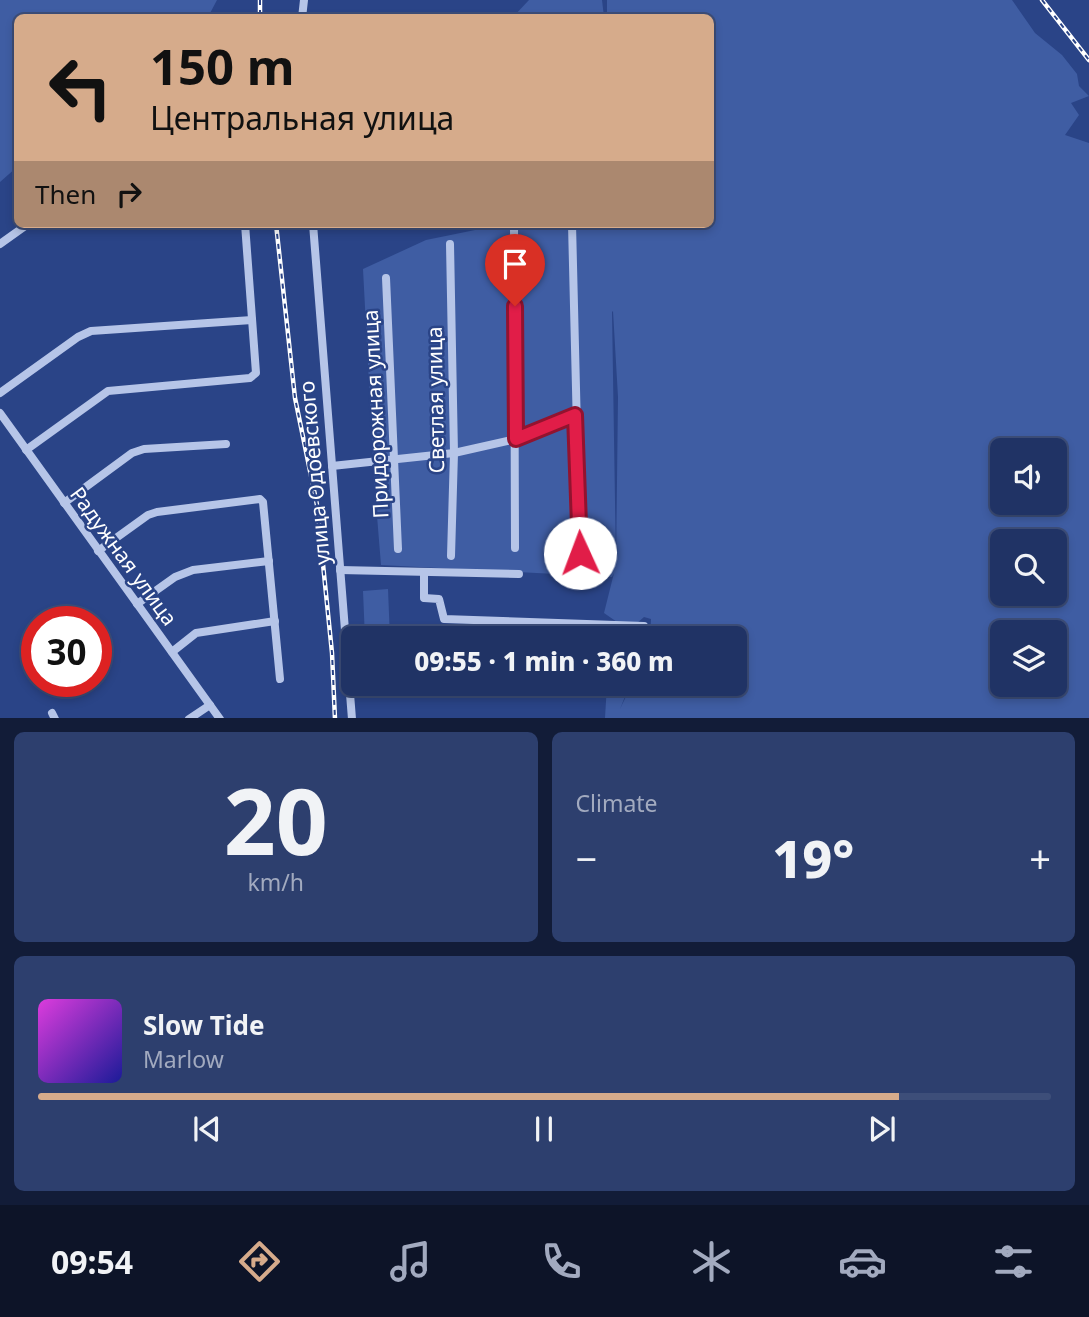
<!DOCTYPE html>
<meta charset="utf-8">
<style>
:root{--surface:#203365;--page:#2d3f6e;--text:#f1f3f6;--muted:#a2aabf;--line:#3d4e79;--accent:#d6ab8b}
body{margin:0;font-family:"Noto Sans",sans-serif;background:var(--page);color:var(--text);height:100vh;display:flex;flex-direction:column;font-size:26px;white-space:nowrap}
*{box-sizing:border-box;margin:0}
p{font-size:23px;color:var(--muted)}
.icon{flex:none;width:38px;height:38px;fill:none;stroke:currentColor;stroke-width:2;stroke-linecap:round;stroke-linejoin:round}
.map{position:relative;height:718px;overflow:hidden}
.panel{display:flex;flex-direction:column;gap:14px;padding:14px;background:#121c38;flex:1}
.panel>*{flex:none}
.hud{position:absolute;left:14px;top:14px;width:700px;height:214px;border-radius:10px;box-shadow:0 4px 10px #0003,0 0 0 2px var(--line);background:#d6ab8b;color:#111;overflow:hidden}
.fabs{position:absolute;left:990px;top:438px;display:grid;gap:14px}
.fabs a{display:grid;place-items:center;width:77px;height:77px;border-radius:10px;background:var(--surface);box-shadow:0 4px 10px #0003,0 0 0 2px var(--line);font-size:35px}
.speed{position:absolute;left:21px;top:606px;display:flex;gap:14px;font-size:35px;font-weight:700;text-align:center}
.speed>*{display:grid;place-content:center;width:91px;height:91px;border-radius:50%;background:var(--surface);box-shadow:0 4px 10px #0003,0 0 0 2px var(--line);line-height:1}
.speed .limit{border:10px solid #d22;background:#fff;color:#111}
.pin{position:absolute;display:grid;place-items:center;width:60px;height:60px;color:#fff;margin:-72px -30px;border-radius:50% 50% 50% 0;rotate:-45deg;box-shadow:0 0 7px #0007}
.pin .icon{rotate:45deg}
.me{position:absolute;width:77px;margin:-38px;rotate:358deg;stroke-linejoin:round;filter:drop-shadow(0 0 5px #0008)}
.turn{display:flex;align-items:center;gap:24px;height:147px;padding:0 21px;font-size:32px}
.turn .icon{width:91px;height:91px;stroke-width:2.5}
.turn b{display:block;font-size:49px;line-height:60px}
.then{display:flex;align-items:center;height:66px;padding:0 21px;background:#0003;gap:14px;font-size:26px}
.big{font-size:52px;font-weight:800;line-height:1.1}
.panel .tile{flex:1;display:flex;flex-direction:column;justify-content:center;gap:10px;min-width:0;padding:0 24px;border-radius:10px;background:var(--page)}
.panel .dial{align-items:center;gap:0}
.dial b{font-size:91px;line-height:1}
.song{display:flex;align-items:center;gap:21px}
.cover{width:84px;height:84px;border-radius:10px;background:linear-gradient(135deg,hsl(300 70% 55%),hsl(240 70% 35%))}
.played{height:7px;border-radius:4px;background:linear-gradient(90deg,var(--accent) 85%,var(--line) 85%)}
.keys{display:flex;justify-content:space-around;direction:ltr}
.heat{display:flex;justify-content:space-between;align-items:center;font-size:38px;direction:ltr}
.panel .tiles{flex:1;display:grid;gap:14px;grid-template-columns:1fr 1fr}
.tile:last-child{grid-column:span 2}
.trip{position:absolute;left:341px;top:626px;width:406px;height:70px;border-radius:10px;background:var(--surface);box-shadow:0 4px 10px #0003,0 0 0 2px var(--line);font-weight:800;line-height:70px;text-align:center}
.tabs{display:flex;height:112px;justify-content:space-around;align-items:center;background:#0d1428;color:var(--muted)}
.tabs .icon{width:49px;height:49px}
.tabs .active{color:var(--accent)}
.tabs b{font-size:32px;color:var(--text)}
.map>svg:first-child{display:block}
.green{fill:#3f5da3;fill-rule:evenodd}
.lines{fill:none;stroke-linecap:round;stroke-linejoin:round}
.minor{stroke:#b6c5e8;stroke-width:8}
.rail-casing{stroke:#fff;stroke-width:4.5}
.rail{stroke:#2a4487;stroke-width:2;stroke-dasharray:5;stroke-linecap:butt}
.route-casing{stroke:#92132f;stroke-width:18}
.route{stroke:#e11d48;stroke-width:12}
.labels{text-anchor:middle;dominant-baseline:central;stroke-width:5;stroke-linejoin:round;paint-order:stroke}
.street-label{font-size:21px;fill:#fff;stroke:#2a4487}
</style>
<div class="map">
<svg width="1089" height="719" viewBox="0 0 1089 719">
<rect width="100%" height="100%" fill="#2a4487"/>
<g class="green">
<path d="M0 0H217L208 17 18 18 17 167 0 182Z"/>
<path d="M529 0H602L604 17H513Z"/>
<path d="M607 0H1012L1035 33 1062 55 1077 74 1079 86 1089 96 1071 103 1079 115 1065 135 1089 143V718H605L607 684H630L620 709 632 684H735V639H650L651 619 644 617 636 624 617 622 604 613 614 573 612 577 381 565 374 479 363 269 426 240 480 229V224H710V18L607 17ZM613 311 618 397 616 564 612 312ZM1003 450H1055V502H1003ZM1003 541H1055V593H1003ZM1003 632H1055V684H1003Z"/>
<path d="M388 589 390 639H365L363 591Z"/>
</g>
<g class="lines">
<g class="minor">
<path d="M302 18 304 0"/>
<path d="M313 224 352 719"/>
<path d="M514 224 515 548"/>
<path d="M572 224 580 553"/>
<path d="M0 244 28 224"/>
<path d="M450 244 454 453 451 556"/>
<path d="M386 278 398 549"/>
<path d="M0 393 78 337 91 331 252 320"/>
<path d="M0 413 220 719"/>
<path d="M26 450 108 391 250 378 256 373 245 224"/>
<path d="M332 466 454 453 516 439 575 415"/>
<path d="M64 503 132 453 144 449 226 444"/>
<path d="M98 551 148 515 157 512 260 499 263 502 280 679"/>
<path d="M340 570 519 574"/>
<path d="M424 572V598L439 599 444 619 644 626"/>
<path d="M137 604 175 577 193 570 269 561"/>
<path d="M172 652 196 633 275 621"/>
<path d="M52 713 55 719"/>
<path d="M189 719 210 705"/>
</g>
<defs>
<g id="rail">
<path d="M260 0V18"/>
<path d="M1042 0 1089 60"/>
<path d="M276 224 295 398 317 505 332 653 335 719"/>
</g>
</defs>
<use href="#rail" class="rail-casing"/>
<use href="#rail" class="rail"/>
</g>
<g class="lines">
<defs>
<path id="route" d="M515 306 516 439 575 415 580 553"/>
</defs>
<use href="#route" class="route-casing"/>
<use href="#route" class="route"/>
</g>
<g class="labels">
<g class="street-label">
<text transform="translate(435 400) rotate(-91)">Светлая улица</text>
<text transform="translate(375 414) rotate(-93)">Придорожная улица</text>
<text transform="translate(314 473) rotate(-95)">улица Одоевского</text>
<text transform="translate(124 556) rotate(54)">Радужная улица</text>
</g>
</g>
</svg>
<div class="fabs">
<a><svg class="icon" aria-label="sound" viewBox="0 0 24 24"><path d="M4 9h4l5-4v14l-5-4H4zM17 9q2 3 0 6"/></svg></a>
<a><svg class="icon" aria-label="search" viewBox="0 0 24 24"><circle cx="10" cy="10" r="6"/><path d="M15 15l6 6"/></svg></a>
<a><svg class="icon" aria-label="layers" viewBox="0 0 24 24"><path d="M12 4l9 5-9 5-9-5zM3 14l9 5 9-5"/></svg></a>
</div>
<div class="speed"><div class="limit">30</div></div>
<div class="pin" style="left:515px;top:306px;background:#d93025"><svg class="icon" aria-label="arrive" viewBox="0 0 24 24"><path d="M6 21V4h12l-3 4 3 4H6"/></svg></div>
<svg class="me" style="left:580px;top:553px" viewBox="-20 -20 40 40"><circle r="19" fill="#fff"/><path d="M0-13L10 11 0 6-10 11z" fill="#e11d48"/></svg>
<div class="trip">09:55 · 1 min · 360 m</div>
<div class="hud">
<div class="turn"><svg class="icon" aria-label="left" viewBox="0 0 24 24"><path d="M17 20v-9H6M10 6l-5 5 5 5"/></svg><div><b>150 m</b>Центральная улица</div></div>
<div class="then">Then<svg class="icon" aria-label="right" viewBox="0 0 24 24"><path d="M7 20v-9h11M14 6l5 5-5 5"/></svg></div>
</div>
</div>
<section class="panel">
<div class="tiles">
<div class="tile dial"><b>20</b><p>km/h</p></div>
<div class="tile"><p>Climate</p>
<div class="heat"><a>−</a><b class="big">19°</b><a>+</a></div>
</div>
<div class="tile">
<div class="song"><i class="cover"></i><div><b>Slow Tide</b><p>Marlow</p></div></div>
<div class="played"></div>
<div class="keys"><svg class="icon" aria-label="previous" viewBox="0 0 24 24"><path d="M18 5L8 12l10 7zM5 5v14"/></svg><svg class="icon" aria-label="pause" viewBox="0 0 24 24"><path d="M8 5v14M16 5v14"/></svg><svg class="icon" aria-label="next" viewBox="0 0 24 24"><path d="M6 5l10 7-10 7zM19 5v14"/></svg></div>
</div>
</div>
</section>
<nav class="tabs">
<b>09:54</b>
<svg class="icon active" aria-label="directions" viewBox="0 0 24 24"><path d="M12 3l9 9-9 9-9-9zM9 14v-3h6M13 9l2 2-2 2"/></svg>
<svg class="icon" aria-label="music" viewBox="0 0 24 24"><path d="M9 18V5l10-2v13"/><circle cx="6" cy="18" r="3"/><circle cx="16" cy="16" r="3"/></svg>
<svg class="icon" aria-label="phone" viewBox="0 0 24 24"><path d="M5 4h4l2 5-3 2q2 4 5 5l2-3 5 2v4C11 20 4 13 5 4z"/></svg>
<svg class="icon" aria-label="climate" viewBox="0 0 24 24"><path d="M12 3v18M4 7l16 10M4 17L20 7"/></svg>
<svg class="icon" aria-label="car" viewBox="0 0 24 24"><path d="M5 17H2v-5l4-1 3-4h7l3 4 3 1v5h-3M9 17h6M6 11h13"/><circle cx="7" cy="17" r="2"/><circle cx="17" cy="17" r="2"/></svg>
<svg class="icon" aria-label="filters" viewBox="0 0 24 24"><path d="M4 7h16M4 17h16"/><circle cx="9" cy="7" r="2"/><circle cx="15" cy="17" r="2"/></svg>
</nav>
